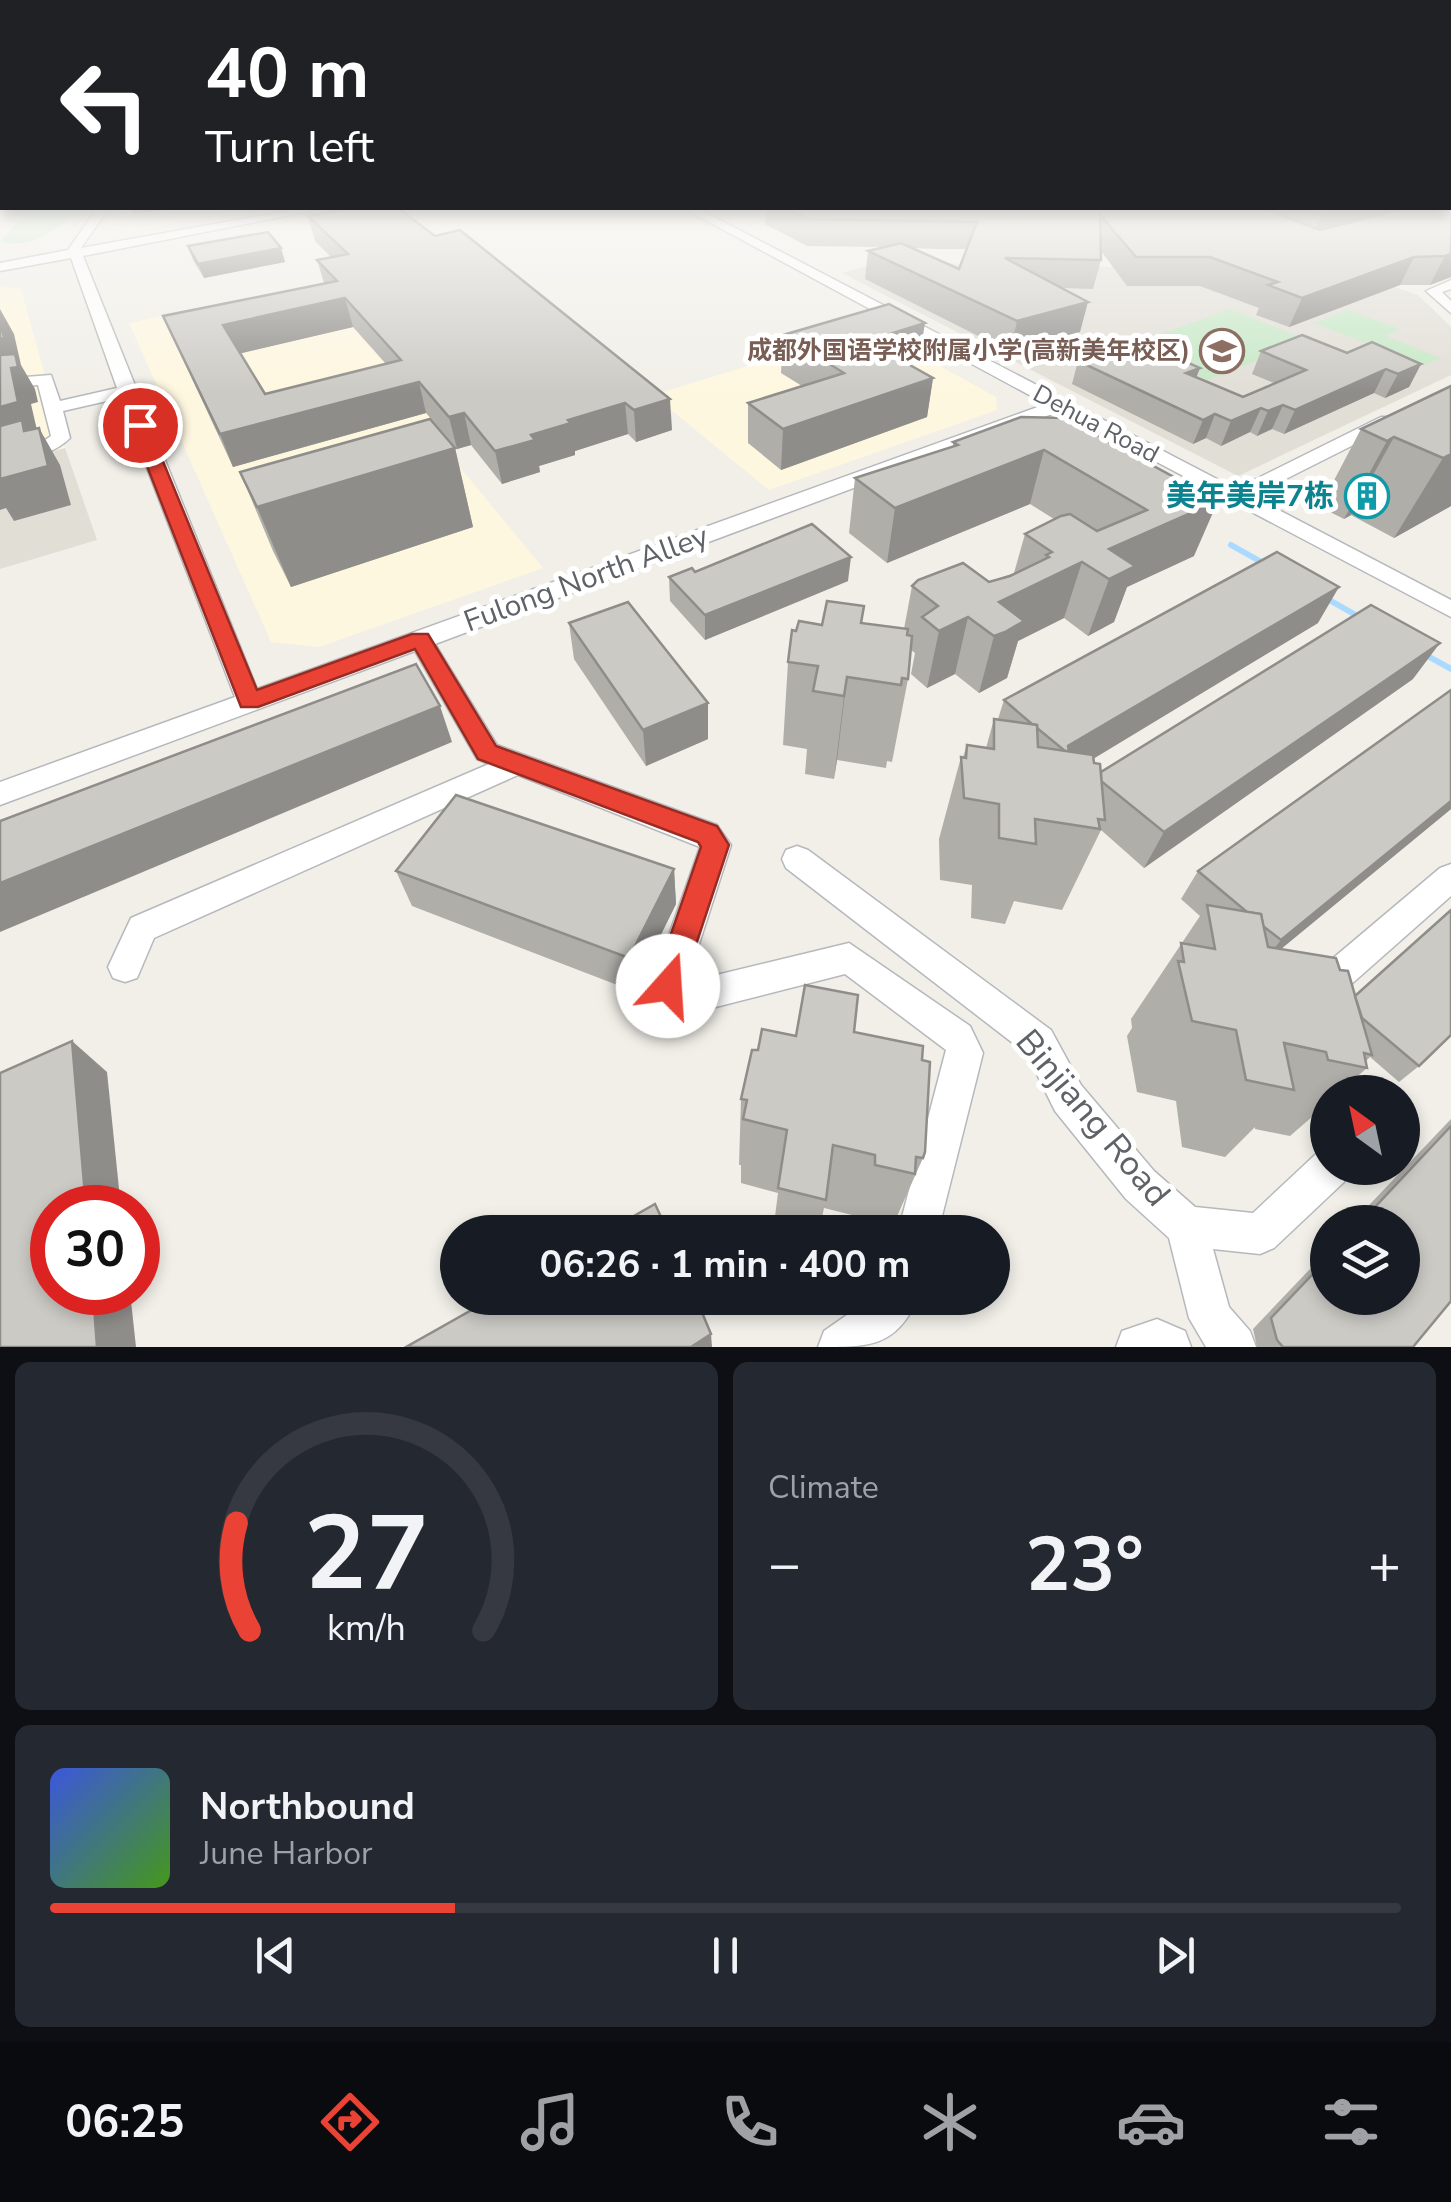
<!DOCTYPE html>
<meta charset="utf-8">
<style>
:root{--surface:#171b24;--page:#242831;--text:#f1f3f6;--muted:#9ea1a6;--line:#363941;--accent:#ea4335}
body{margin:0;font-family:"Nunito Sans","Noto Sans SC",sans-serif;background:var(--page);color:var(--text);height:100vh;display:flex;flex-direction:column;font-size:38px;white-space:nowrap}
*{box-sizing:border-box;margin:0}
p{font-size:32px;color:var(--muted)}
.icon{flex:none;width:55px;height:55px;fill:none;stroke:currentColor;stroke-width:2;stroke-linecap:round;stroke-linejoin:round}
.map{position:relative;height:1347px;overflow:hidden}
.sheet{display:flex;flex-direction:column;gap:15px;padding:15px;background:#0d0f14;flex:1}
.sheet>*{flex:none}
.hud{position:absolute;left:0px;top:0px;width:1452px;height:210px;box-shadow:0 5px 15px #0003;background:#202124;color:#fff;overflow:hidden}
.needle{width:65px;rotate:327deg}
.controls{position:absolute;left:1310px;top:1075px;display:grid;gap:20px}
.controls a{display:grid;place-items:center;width:110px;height:110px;border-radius:50%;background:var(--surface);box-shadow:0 5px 15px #0003;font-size:50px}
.speed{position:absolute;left:30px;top:1185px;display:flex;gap:20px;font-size:50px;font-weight:700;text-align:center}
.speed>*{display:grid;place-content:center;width:130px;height:130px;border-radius:50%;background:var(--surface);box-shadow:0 5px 15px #0003;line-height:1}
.speed .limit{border:15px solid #d22;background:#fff;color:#111}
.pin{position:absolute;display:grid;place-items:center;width:85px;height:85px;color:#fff;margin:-42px;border:5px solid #fff;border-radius:50%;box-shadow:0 2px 10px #0007}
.me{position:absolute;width:110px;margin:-55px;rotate:19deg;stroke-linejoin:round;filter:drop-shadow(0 0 8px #0008)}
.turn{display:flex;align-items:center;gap:35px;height:210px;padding:0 40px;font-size:45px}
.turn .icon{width:130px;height:130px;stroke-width:2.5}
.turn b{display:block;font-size:70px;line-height:85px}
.big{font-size:75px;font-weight:700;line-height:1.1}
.sheet .tile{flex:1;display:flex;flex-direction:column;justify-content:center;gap:15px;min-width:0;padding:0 35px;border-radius:15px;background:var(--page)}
.sheet .dial{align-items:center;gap:0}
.dial svg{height:260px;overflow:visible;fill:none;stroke:var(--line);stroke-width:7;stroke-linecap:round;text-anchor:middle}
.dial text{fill:var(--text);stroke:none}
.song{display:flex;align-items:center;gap:30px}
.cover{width:120px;height:120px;border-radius:15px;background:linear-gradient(135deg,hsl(230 70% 55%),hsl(100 70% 35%))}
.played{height:10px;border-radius:5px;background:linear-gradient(90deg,var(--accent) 30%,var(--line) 30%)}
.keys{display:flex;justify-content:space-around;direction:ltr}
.heat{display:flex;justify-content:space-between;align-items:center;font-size:55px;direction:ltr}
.sheet .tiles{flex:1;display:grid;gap:15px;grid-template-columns:1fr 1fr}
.tile:last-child{grid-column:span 2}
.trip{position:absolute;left:440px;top:1215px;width:570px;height:100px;border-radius:50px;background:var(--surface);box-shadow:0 5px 15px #0003;font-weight:700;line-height:100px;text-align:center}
.tab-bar{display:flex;height:160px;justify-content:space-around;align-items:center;background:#090b0e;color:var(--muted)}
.tab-bar .icon{width:70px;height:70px}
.tab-bar .active{color:var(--accent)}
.tab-bar b{font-size:45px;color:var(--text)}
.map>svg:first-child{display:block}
.commercial{fill:#fef7e0}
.education{fill:#e1ded6}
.green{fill:#c5e8c5}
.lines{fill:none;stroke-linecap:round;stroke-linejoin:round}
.stream{stroke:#aadaff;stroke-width:6}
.minor-casing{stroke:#b5b8bc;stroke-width:3}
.minor{fill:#fff;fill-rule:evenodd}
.wall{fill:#afaea9;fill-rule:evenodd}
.shaded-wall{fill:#8f8d8a}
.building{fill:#cccac5;stroke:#8f8d8a;stroke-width:2.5;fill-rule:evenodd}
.route{fill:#ea4335;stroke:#982c22;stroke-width:2.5}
.labels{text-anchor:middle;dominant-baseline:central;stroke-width:10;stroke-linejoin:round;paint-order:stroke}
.far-education-label{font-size:25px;font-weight:bold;fill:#785e54;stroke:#fff;text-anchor:end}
.far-street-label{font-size:25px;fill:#5f6368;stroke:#fff}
.culture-label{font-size:30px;font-weight:bold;fill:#0d838f;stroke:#fff;text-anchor:end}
.street-label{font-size:30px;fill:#5f6368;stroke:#fff}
.near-street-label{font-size:35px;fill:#5f6368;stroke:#fff}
</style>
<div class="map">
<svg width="1451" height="1347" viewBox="0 0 1451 1347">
<rect width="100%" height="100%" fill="#f1efe8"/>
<g class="commercial">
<path d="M119 208H264L133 231 104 227Z"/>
<path d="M474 251 621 370 425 425 543 568 319 647 271 642 129 323Z"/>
<path d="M0 287 21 289 65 448 0 465Z"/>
<path d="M871 328 996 397 997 410 769 490 653 395Z"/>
</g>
<g class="education">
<path d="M1309 258 1418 295 1451 327V375L1238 476 842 273 882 262 1113 267Z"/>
<path d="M65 448 97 540 0 569V465Z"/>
</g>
<g class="green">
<path d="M29 208H79C56 231 34 249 0 242Z"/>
<path d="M1230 309 1307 340 1208 380 1154 355 1172 348 1158 335Z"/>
<path d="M1348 310 1400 329 1385 336 1441 358 1424 365 1313 323Z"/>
</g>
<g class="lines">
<g class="stream">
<path d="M1231 545 1265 564"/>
<path d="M1324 597 1361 618"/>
<path d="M1424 654 1451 669"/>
</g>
<defs>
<g id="minor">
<path d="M97 208H109L81 248 304 208H327L83 256 257 689 1046 404 683 208H697L1236 489 1381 417H1393V425L1252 496 1451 600V617L1060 411 435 644 497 745 717 825 731 845 689 975 704 978 849 943 970 1026 983 1053 938 1232H898L946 1050 845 974 704 1010 656 997 651 986 700 847 518 775 154 938 137 978 125 982 113 978 108 967 131 918 489 764 477 759 415 651 0 805V782L235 697 120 398 63 411 70 438C52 456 24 459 0 465V453L39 444 51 436 38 385 0 389V379L51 375 60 401 117 388 71 258 0 271V263L68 250Z"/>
<path d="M1451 280V289L1442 292 1451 301V313L1426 291Z"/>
<path d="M797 846 808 850 1051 1030 1081 1085 1154 1171 1195 1207 1253 1213 1316 1154 1328 1150V1168H1349L1344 1182 1274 1248 1260 1254 1213 1249 1229 1307 1250 1331 1256 1347H1206L1189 1318 1169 1238 1126 1199 1055 1111 1027 1054 786 868 782 859 786 850Z"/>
<path d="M1451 864V896L1330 1003 1318 1008 1306 1003 1301 992 1306 981 1440 868Z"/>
<path d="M871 1298H918C896 1347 870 1347 818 1347L824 1331Z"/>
<path d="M1157 1319 1185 1331 1191 1347H1116L1122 1331Z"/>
</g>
</defs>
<use href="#minor" class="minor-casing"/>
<use href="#minor" class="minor"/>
</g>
<g class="wall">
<path d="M766 208H1392L1390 212H1451V277L1430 285H1400L1289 327 1256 315 1259 308 1200 286H1127L1101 251V260L1093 289 1062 288 1080 332 1010 352 865 279 868 251 882 247 807 246 765 224ZM913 248 937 249H966L959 269Z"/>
<path d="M308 216 672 430 636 442 628 434 575 451V455L539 466 540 472 502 484 471 445 457 449 426 413 233 467 163 316 324 283 317 260 331 257 315 241ZM353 327 386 364 265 394 240 353Z"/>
<path d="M188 246 281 248 285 262 204 278 193 260Z"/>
<path d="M783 335 919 360 908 364 933 378 927 417 781 470 748 443V403L802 386 781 373Z"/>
<path d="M1261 351 1347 353 1421 364 1409 387 1385 398 1374 393 1284 434 1272 429 1257 436 1250 432 1221 446 1206 438 1193 444 1072 384 1078 361 1200 368 1196 377 1243 397 1274 383 1252 374Z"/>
<path d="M1451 386V506L1394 538 1351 515 1344 519 1320 507 1361 429Z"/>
<path d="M1065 418 1194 556 1127 587 1114 622 1088 636 1064 618 1018 641 1007 678 979 693 955 674 927 688 911 674 915 653 911 650 908 679 892 762 887 761 886 768 837 760 834 779 805 774 807 749 783 745 788 662 796 631 822 625 862 623 904 629 912 586 989 582 1014 573 1025 534 1054 519 1030 504 887 563 849 533 855 478 953 447V442Z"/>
<path d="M455 448 473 527 291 587 273 551 240 472Z"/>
<path d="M695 572 848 581 705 640 670 601 669 577Z"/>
<path d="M569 623 708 703V739L646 766 574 659Z"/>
<path d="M1318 623 1093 758 1094 763 1101 772 1413 679 1144 868 1101 830 1062 910 1014 901 1005 924 971 918 972 885 940 880 939 839 961 757H963L967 745 986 748 994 719H998L1004 700Z"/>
<path d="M1451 809 1281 949 1340 970 1355 996 1419 1066 1399 1082 1370 1057 1366 1061 1367 1068 1339 1092H1328V1103L1290 1136 1255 1129V1127L1225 1157 1182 1147 1176 1101 1137 1092 1127 1036 1132 1028 1131 1019 1200 916 1181 899 1198 871Z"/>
<path d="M674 869 676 904 633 991 412 906 396 871Z"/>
<path d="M854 1032 923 1158 890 1232 856 1225V1216L824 1208 819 1232H773L778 1193 741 1183V1165H739L741 1099 758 1050 796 1036Z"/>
<path d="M1451 1119V1301L1413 1347H1257L1253 1329 1328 1250V1298L1402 1222H1353Z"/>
</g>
<g class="shaded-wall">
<path d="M130 208H182L133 214Z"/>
<path d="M1350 208H1392L1385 221 1310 242 1322 215Z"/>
<path d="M281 248 285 262 204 278 198 264Z"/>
<path d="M1451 254V277L1430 285 1445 256Z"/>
<path d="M1414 257 1400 285 1289 327 1302 298Z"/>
<path d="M345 298 353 327 234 355 223 325Z"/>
<path d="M1088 302 1080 332 1010 352 1017 321Z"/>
<path d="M0 309 14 334 21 365 35 389 38 402 31 404 39 439V428L60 465 71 505 14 521 6 508 0 510Z"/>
<path d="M925 323 919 360 863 379 867 341Z"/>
<path d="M1421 364 1409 387 1385 398 1398 374Z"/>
<path d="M1200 368 1191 391 1186 373Z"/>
<path d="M1386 369 1374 393 1284 434 1295 410Z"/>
<path d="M933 378 927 417 781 470 783 429Z"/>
<path d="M419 382 426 413 233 467 220 434Z"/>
<path d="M670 399 672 430 636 442 634 410Z"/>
<path d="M625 403 628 434 575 451V455L539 466 540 472 502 484 495 451 568 420Z"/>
<path d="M1283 405 1272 429 1257 436 1268 411Z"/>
<path d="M1261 408 1250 432 1221 446 1231 421Z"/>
<path d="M464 413 471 445 457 449 449 417Z"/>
<path d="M1215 414 1206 438 1193 444 1203 420Z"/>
<path d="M1394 437 1351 515 1344 519 1387 441Z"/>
<path d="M455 448 473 527 291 587 257 507Z"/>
<path d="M1044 450 1030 504 887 563 895 508Z"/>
<path d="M1451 454V506L1394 538 1443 458Z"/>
<path d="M1218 501 1194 556 1127 587 1114 622 1088 636 1109 579V549Z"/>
<path d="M851 557 848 581 705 640V615Z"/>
<path d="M1082 562 1064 618 1018 641 1007 678 979 693 994 636 999 602Z"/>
<path d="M1339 587 1318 623 1060 779 1068 746Z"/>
<path d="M968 617 955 674 927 688 939 631Z"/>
<path d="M1440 643 1413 679 1144 868 1164 832Z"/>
<path d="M847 677 837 760 834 779 844 696Z"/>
<path d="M708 703V739L646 766 643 730Z"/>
<path d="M440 706 452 742 0 932V883Z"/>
<path d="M1451 801V809L1259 967 1281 940Z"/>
<path d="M674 869 676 904 633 991 629 958Z"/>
<path d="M72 1041 107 1072 121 1208H86Z"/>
<path d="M93 1292H130L136 1347H97Z"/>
<path d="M711 1334 712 1347H691Z"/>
</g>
<g class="building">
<path d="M352 208H398L435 236 460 230 670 399 634 410 625 403 568 420 571 423 531 435 535 440 495 451 464 413 449 417 419 382 220 434 163 316 337 281 317 260 348 254 308 216ZM345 298 401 360 265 394 223 325Z"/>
<path d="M785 208H1262L1320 230 1405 208H1435L1451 212V254L1445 256 1414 257 1302 298 1268 285 1278 282 1210 257H1136L1100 215 1101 260 1005 258 1088 302 1017 321 868 251 901 243 959 269 977 222 808 219Z"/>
<path d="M1302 208H1350L1322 215Z"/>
<path d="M268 232 281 248 198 264 188 246Z"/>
<path d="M889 304 925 323 867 341 933 378 783 429 748 403 844 373 783 335Z"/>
<path d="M0 321 4 338 0 339Z"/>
<path d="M1302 335 1347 353 1372 342 1421 364 1398 374 1386 369 1295 410 1283 405 1268 411 1261 408 1231 421 1215 414 1203 420 1078 361 1118 344 1125 347 1140 341 1200 368 1186 373 1243 397 1306 370 1261 351Z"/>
<path d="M15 354 18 367 11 368 18 402 0 407V355Z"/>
<path d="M1451 386V454L1443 458 1394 437 1387 441 1361 429Z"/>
<path d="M1021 417 1065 418 1218 501 1109 549 1135 566 1109 579 1082 562 999 602 1024 621 1005 632 994 636 968 617 939 631 922 617 938 606 912 586 918 580 963 563 989 582 1010 576 1049 557 1046 555 1052 552 1025 534 1061 516 1070 514 1097 531 1147 510 1044 450 895 508 855 478 958 445 953 442Z"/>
<path d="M430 419 455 448 257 507 240 472Z"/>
<path d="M22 420 24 431 39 428 48 466 0 479V426Z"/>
<path d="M812 524 851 557 705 615 669 577 692 568 695 572Z"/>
<path d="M1277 552 1339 587 1068 746 1069 751H1065L1037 728V725L1032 724 1004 700Z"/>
<path d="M827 601 864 606 861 623 908 629 907 635 912 636 908 679 902 678 901 685 847 677 844 696 813 691 818 666 788 662 792 630 796 631 799 621 822 625Z"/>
<path d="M628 602 708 703 643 730 569 623Z"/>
<path d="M1371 605 1440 643 1164 832 1101 781V772Z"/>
<path d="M416 664 440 706 0 883V821Z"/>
<path d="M1451 690V801L1281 940 1263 926 1261 914 1247 912 1198 871Z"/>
<path d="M994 719 1037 725 1038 747 1093 755 1094 763 1100 764 1105 820 1098 819 1100 829 1035 819 1036 844 999 838V804L964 798 961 757 966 758 967 745 994 749Z"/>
<path d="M456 795 674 869 629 958 396 871Z"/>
<path d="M1207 905 1261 914 1268 947 1336 958 1340 970 1348 971 1372 1055 1364 1053 1367 1068 1328 1060 1326 1052 1284 1043 1294 1090 1246 1080 1236 1030 1192 1021 1178 961 1184 962 1181 943 1215 949Z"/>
<path d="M1451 910V1035L1419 1066 1362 1018 1355 996Z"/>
<path d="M805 985 858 995 854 1032 923 1046 922 1060 930 1062 925 1152 923 1158 916 1157 915 1174 875 1165V1155L833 1145 826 1200 778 1188 787 1130 743 1119 747 1100 741 1099 752 1050H758L762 1029 796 1036Z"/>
<path d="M72 1041 86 1208H52V1292H93L97 1347H0V1073Z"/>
<path d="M1451 1126V1301L1413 1347H1283L1277 1340 1271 1318 1328 1258V1298H1402V1222H1361Z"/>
<path d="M655 1204 668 1232H606Z"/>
<path d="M493 1298H696L711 1334 691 1347H406Z"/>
</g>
<linearGradient id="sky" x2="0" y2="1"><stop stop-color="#8fc3f1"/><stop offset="0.52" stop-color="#f9f8f5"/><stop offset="1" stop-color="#f9f8f5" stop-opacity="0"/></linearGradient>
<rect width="1451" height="393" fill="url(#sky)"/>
<path class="route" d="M140 420 148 425 257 690 412 634H428L496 746 717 826 729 845 679 996 668 1000 657 996 653 986 701 847 698 842 478 759 415 649 258 707H241L131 425Z"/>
<defs>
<symbol id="school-ring" viewBox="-11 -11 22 22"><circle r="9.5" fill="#fff" stroke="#8d6e63" stroke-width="1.5"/><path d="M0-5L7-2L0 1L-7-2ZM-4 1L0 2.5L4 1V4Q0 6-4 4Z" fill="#8d6e63"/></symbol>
<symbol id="building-ring" viewBox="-11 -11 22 22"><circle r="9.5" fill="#fff" stroke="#0f9aa8" stroke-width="1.5"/><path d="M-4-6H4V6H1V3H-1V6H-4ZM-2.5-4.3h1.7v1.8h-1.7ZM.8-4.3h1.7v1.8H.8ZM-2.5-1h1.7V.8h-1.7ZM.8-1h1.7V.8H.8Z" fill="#0f9aa8"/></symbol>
</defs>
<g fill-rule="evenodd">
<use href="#school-ring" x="1197" y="326" width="50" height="50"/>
<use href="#building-ring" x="1342" y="471" width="50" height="50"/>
</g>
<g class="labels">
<g class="far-education-label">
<text x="1190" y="351">成都外国语学校附属小学(高新美年校区)</text>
</g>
<g class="far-street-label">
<text transform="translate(1096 424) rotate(28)">Dehua Road</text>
</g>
<g class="culture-label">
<text x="1334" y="496">美年美岸7栋</text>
</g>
<g class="street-label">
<text transform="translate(586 579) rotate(-20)">Fulong North Alley</text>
</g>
<g class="near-street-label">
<text transform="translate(1093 1118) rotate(50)">Binjiang Road</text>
</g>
</g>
</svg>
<div class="controls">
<a><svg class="needle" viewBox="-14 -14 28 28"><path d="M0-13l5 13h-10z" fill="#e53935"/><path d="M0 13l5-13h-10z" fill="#9ea1a6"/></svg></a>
<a><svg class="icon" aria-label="layers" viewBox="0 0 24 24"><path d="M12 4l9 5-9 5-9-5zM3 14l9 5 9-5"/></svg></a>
</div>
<div class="speed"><div class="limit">30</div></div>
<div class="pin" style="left:140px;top:425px;background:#d93025"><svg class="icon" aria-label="arrive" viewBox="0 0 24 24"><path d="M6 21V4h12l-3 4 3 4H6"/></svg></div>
<svg class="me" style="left:668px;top:986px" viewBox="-20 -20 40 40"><circle r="19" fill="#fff"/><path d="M0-13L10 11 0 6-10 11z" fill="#ea4335"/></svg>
<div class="trip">06:26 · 1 min · 400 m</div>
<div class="hud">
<div class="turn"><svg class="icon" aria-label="left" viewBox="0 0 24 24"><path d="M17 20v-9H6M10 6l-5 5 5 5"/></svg><div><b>40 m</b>Turn left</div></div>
</div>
</div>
<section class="sheet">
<div class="tiles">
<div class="tile dial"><svg viewBox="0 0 100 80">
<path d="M14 69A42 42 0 1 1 86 69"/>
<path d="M14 69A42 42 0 0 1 10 36" stroke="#ea4335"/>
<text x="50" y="56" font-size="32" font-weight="700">27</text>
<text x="50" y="72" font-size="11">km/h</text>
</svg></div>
<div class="tile"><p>Climate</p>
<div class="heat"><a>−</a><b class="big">23°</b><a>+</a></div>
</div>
<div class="tile">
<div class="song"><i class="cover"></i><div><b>Northbound</b><p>June Harbor</p></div></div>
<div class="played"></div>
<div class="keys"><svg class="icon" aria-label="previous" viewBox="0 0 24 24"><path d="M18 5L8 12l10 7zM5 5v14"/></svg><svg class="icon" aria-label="pause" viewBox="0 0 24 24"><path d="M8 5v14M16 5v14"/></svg><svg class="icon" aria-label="next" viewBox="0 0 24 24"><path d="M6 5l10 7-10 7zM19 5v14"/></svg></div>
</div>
</div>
</section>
<nav class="tab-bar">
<b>06:25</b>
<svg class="icon active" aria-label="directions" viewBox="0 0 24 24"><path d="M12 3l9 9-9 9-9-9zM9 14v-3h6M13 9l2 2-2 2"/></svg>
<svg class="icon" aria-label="music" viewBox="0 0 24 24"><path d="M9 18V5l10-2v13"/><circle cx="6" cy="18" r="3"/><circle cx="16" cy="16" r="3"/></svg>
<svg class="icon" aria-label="phone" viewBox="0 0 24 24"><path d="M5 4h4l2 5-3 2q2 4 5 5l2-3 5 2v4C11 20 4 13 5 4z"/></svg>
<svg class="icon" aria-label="climate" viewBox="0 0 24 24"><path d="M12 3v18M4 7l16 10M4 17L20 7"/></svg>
<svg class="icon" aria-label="car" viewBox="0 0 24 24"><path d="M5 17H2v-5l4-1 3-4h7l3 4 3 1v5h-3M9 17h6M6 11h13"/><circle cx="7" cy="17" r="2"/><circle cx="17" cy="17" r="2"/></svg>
<svg class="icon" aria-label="filters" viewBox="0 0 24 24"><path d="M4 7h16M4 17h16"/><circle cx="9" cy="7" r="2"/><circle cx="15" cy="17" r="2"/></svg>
</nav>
